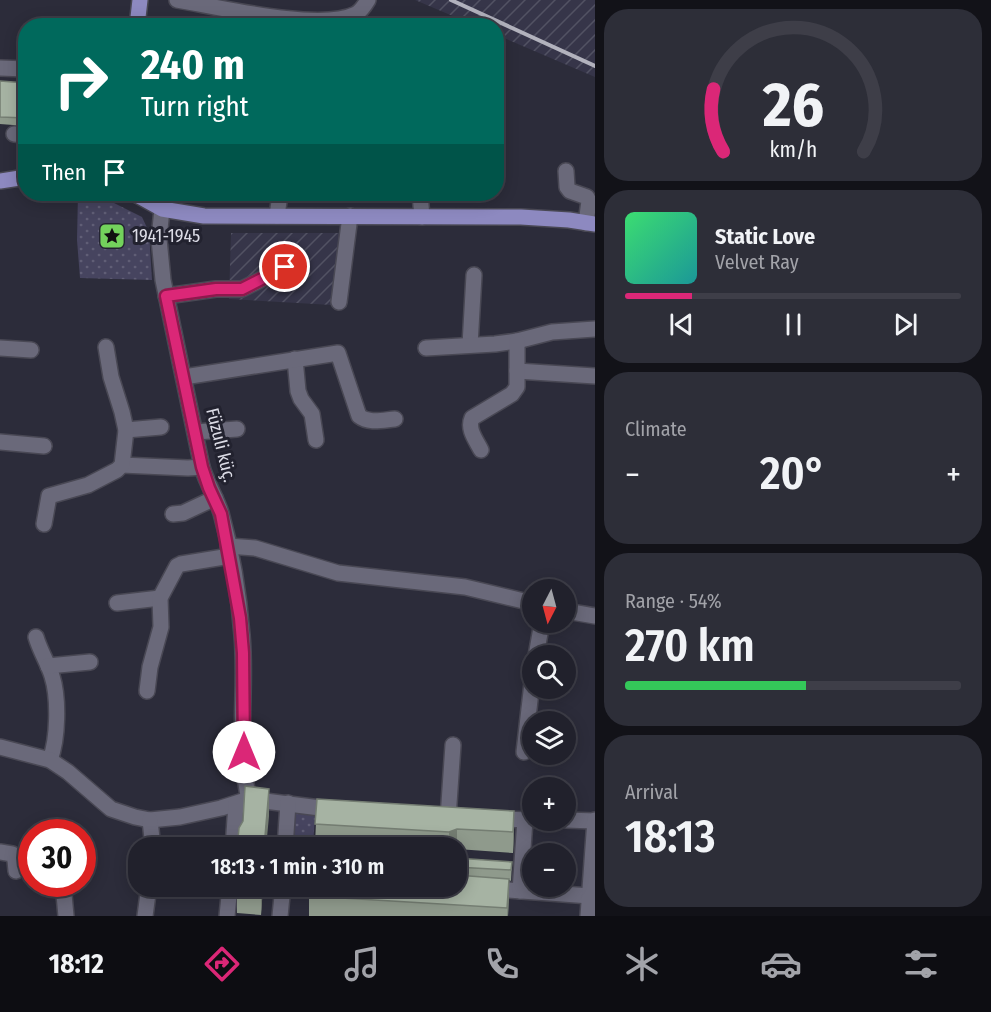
<!DOCTYPE html>
<meta charset="utf-8">
<style>
:root{--surface:#21212c;--page:#2d2e38;--text:#f1f3f6;--muted:#a2a3a9;--line:#3e3e48;--accent:#db2777}
body{margin:0;font-family:"Fira Sans Condensed",sans-serif;background:var(--page);color:var(--text);height:100vh;display:flex;flex-direction:column;font-size:22px;white-space:nowrap}
*{box-sizing:border-box;margin:0}
p{font-size:20px;color:var(--muted)}
.icon{flex:none;width:33px;height:33px;fill:none;stroke:currentColor;stroke-width:2;stroke-linecap:round;stroke-linejoin:round}
.map{position:relative;flex:1;overflow:hidden}
.details{display:flex;flex-direction:column;gap:9px;padding:9px;background:#121218;width:396px}
.details>*{flex:none}
.top-card{position:absolute;left:18px;top:18px;width:486px;height:183px;border-radius:24px;box-shadow:0 3px 15px #0003,0 0 0 2px var(--line);background:#00695c;color:#fff;overflow:hidden}
.needle{width:39px;rotate:186deg}
.fabs{position:absolute;left:522px;top:579px;display:grid;gap:12px}
.fabs a{display:grid;place-items:center;width:54px;height:54px;border-radius:50%;background:var(--surface);box-shadow:0 3px 15px #0003,0 0 0 2px var(--line);font-size:30px}
.speed{position:absolute;left:18px;top:819px;display:flex;gap:12px;font-size:30px;font-weight:700;text-align:center}
.speed>*{display:grid;place-content:center;width:78px;height:78px;border-radius:50%;background:var(--surface);box-shadow:0 3px 15px #0003,0 0 0 2px var(--line);line-height:1}
.speed .limit{border:9px solid #d22;background:#fff;color:#111}
.pin{position:absolute;display:grid;place-items:center;width:51px;height:51px;color:#fff;margin:-26px;border:3px solid #fff;border-radius:50%;box-shadow:0 2px 6px #0007}
.me{position:absolute;width:66px;margin:-33px;rotate:0deg;stroke-linejoin:round;filter:drop-shadow(0 0 4px #0008)}
.turn{display:flex;align-items:center;gap:21px;height:126px;padding:0 24px;font-size:27px}
.turn .icon{width:78px;height:78px;stroke-width:2.5}
.turn b{display:block;font-size:42px;line-height:51px}
.then{display:flex;align-items:center;height:57px;padding:0 24px;background:#0003;gap:12px;font-size:22px}
.big{font-size:45px;font-weight:600;line-height:1.1}
.details .widget{flex:1;display:flex;flex-direction:column;justify-content:center;gap:9px;min-width:0;padding:0 21px;border-radius:24px;background:var(--page)}
.details .dial{align-items:center;gap:0}
.dial svg{height:156px;overflow:visible;fill:none;stroke:var(--line);stroke-width:7;stroke-linecap:round;text-anchor:middle}
.dial text{fill:var(--text);stroke:none}
.song{display:flex;align-items:center;gap:18px}
.cover{width:72px;height:72px;border-radius:9px;background:linear-gradient(135deg,hsl(140 70% 55%),hsl(180 70% 35%))}
.played{height:6px;border-radius:3px;background:linear-gradient(90deg,var(--accent) 20%,var(--line) 20%)}
.keys{display:flex;justify-content:space-around;direction:ltr}
.heat{display:flex;justify-content:space-between;align-items:center;font-size:33px;direction:ltr}
.charge{height:9px;border-radius:4px;background:linear-gradient(90deg,#34c759 54%,var(--line) 0)}
.trip{position:absolute;left:128px;top:837px;width:339px;height:60px;border-radius:24px;background:var(--surface);box-shadow:0 3px 15px #0003,0 0 0 2px var(--line);font-weight:600;line-height:60px;text-align:center}
.tab-bar{display:flex;height:96px;justify-content:space-around;align-items:center;background:#0d0d12;color:var(--muted)}
.tab-bar .icon{width:42px;height:42px}
.tab-bar .current{color:var(--accent)}
.tab-bar b{font-size:27px;color:var(--text)}
main{display:flex;flex:1;min-height:0}
.map>svg:first-child{display:block}
.industrial{fill:url(#industrial-furrows)}
.park{fill:url(#park-dots)}
.lines{fill:none;stroke-linecap:round;stroke-linejoin:round}
.minor-casing{stroke:#494854;stroke-width:18}
.major-casing{stroke:#494854;stroke-width:18}
.minor{stroke:#6a697a;stroke-width:15}
.major{stroke:#8d89c0;stroke-width:15}
.rail{stroke:#b2b2bd;stroke-width:4}
.wall{fill:#8f9a8c}
.shaded-wall{fill:#747d72}
.building{fill:#a6b3a3;stroke:#747d72;stroke-width:1.5}
.route-casing{stroke:#8e194d;stroke-width:15}
.route{stroke:#db2777;stroke-width:10}
.labels{text-anchor:middle;dominant-baseline:central;stroke-width:6;stroke-linejoin:round;paint-order:stroke}
.poi-label{font-size:18px;fill:#dcdce6;stroke:#22222f;text-anchor:start}
.street-label{font-size:18px;fill:#dcdce6;stroke:#22222f}
</style>
<main>
<div class="map">
<svg width="595" height="916" viewBox="0 0 595 916">
<defs>
<pattern id="industrial-furrows" width="10" height="10" patternUnits="userSpaceOnUse" patternTransform="scale(1.5)"><rect width="10" height="10" fill="#363549"/><path d="M-1 1l2-2M0 10L10 0M9 11l2-2" fill="none" stroke="#525263"/></pattern>
<pattern id="park-dots" width="8" height="8" patternUnits="userSpaceOnUse" patternTransform="scale(1.5)"><rect width="8" height="8" fill="#46445f"/><path d="M2 2h.1M6 6h.1" fill="none" stroke="#605e76" stroke-width="1.8" stroke-linecap="round"/></pattern>
</defs>
<rect width="100%" height="100%" fill="#2c2c3a"/>
<g class="industrial">
<path d="M415 0H595V77L497 35 496 26 474 25Z"/>
<path d="M231 233H342L332 305 229 299Z"/>
</g>
<g class="park">
<path d="M78 194H96L142 217 149 232 152 280 80 278 77 240Z"/>
<path d="M293 813 315 815 313 847 290 848Z"/>
</g>
<g class="lines">
<defs>
<g id="minor">
<path d="M177 0C218 7 320 32 356 14 361 11 365 5 368 0"/>
<path d="M0 68 26 69"/>
<path d="M14 134 26 135"/>
<path d="M566 171 567 187 570 191 587 197 589 201 586 223"/>
<path d="M420 194 422 217"/>
<path d="M162 209 159 239 163 280 202 467C207 484 216 497 221 513 232 552 239 595 242 635 247 689 236 746 249 799"/>
<path d="M277 216 280 194"/>
<path d="M166 296 216 289H242L286 267"/>
<path d="M339 302 350 216"/>
<path d="M470 345 474 275"/>
<path d="M0 348 31 350"/>
<path d="M426 348 495 344 517 341 552 332 595 329"/>
<path d="M295 359 298 391 301 399 312 414 316 440"/>
<path d="M517 371 595 376"/>
<path d="M184 377 338 353 359 416C369 424 383 420 395 419"/>
<path d="M126 430 161 427"/>
<path d="M196 432 237 429"/>
<path d="M0 442 44 446"/>
<path d="M481 450C476 440 467 429 472 418L512 394 517 387V341"/>
<path d="M122 465 188 468 202 467"/>
<path d="M173 514 183 513 215 498"/>
<path d="M44 524 49 496 88 485 117 470 122 465 126 430 122 412 111 377 106 347"/>
<path d="M228 546 255 548 338 573 465 587 532 603"/>
<path d="M117 603 160 598"/>
<path d="M566 611 595 616"/>
<path d="M36 637C40 651 48 663 52 676 59 698 58 739 50 760"/>
<path d="M536 656 542 622"/>
<path d="M48 666 90 662"/>
<path d="M147 691 150 667 161 627 160 598 177 566 181 564 230 556"/>
<path d="M0 747 50 760 68 772 111 809 135 817 150 820 180 817 221 808 249 799 336 810"/>
<path d="M524 752 532 683"/>
<path d="M448 818 453 745"/>
<path d="M494 819 532 820"/>
<path d="M150 820 153 848"/>
<path d="M566 820 595 821"/>
<path d="M233 848 236 804"/>
<path d="M285 848 288 803"/>
<path d="M0 852 12 854 15 860 16 871"/>
<path d="M63 884 66 916"/>
<path d="M451 886 590 896"/>
<path d="M520 891 525 820"/>
<path d="M145 916 149 886"/>
<path d="M227 916 230 886"/>
<path d="M280 916 283 886"/>
<path d="M588 916 595 820"/>
</g>
<g id="major">
<path d="M137 26 140 0"/>
<path d="M0 181 26 177"/>
<path d="M135 194 162 209 204 216 521 217 569 220 595 224"/>
</g>
</defs>
<use href="#minor" class="minor-casing"/>
<use href="#major" class="major-casing"/>
<use href="#minor" class="minor"/>
<use href="#major" class="major"/>
<path class="rail" d="M451 0 595 66"/>
</g>
<g class="wall">
<path d="M0 81 26 83V126L0 124Z"/>
<path d="M317 799 514 831 513 853 457 849 456 848H357L315 845Z"/>
<path d="M456 858 512 862 511 881 509 880 508 916H309V896L456 886Z"/>
<path d="M237 886H263L261 915 237 913Z"/>
</g>
<g class="shaded-wall">
<path d="M269 789V816L266 848H264Z"/>
<path d="M514 811V831L513 853V832Z"/>
<path d="M457 829V849L456 850V848H449V832Z"/>
<path d="M509 879V900L508 916H507Z"/>
<path d="M261 886H263L261 915Z"/>
</g>
<g class="building">
<path d="M0 81 26 83V118L0 117Z"/>
<path d="M245 786 269 789 264 848H237L239 828 243 821Z"/>
<path d="M317 799 514 811 513 832 457 829 449 832 315 824Z"/>
<path d="M456 858 512 862 511 870 456 867Z"/>
<path d="M456 875 509 879 507 908 309 896 310 886H456Z"/>
</g>
<g class="lines">
<defs>
<path id="route" d="M244 752 243 653 240 618 221 514 209 488 202 467 166 296 216 289H242L285 267"/>
</defs>
<use href="#route" class="route-casing"/>
<use href="#route" class="route"/>
</g>
<defs>
<symbol id="sight-square" viewBox="-11 -11 22 22"><rect x="-9" y="-9" width="18" height="18" rx="4" fill="#73d25c" stroke="#22222f"/><path d="M0-6L1.8-2.2L6-1.7L2.9 1.2L3.7 5.4L0 3.3L-3.7 5.4L-2.9 1.2L-6-1.7L-1.8-2.2Z" fill="#111"/></symbol>
</defs>
<g fill-rule="evenodd">
<use href="#sight-square" x="97" y="221" width="30" height="30"/>
</g>
<g class="labels">
<g class="poi-label">
<text x="132" y="236">1941-1945</text>
</g>
<g class="street-label">
<text transform="translate(221 445) rotate(76)">Füzuli küç.</text>
</g>
</g>
</svg>
<div class="fabs">
<a><svg class="needle" viewBox="-14 -14 28 28"><path d="M0-13l5 13h-10z" fill="#e53935"/><path d="M0 13l5-13h-10z" fill="#a2a3a9"/></svg></a>
<a><svg class="icon" aria-label="search" viewBox="0 0 24 24"><circle cx="10" cy="10" r="6"/><path d="M15 15l6 6"/></svg></a>
<a><svg class="icon" aria-label="layers" viewBox="0 0 24 24"><path d="M12 4l9 5-9 5-9-5zM3 14l9 5 9-5"/></svg></a>
<a>+</a>
<a>−</a>
</div>
<div class="speed"><div class="limit">30</div></div>
<div class="pin" style="left:285px;top:267px;background:#d93025"><svg class="icon" aria-label="arrive" viewBox="0 0 24 24"><path d="M6 21V4h12l-3 4 3 4H6"/></svg></div>
<svg class="me" style="left:244px;top:752px" viewBox="-20 -20 40 40"><circle r="19" fill="#fff"/><path d="M0-13L10 11 0 6-10 11z" fill="#db2777"/></svg>
<div class="trip">18:13 · 1 min · 310 m</div>
<div class="top-card">
<div class="turn"><svg class="icon" aria-label="right" viewBox="0 0 24 24"><path d="M7 20v-9h11M14 6l5 5-5 5"/></svg><div><b>240 m</b>Turn right</div></div>
<div class="then">Then<svg class="icon" aria-label="arrive" viewBox="0 0 24 24"><path d="M6 21V4h12l-3 4 3 4H6"/></svg></div>
</div>
</div>
<section class="details">
<div class="widget dial"><svg viewBox="0 0 100 80">
<path d="M14 69A42 42 0 1 1 86 69"/>
<path d="M14 69A42 42 0 0 1 9 37" stroke="#db2777"/>
<text x="50" y="56" font-size="32" font-weight="700">26</text>
<text x="50" y="72" font-size="11">km/h</text>
</svg></div>
<div class="widget">
<div class="song"><i class="cover"></i><div><b>Static Love</b><p>Velvet Ray</p></div></div>
<div class="played"></div>
<div class="keys"><svg class="icon" aria-label="previous" viewBox="0 0 24 24"><path d="M18 5L8 12l10 7zM5 5v14"/></svg><svg class="icon" aria-label="pause" viewBox="0 0 24 24"><path d="M8 5v14M16 5v14"/></svg><svg class="icon" aria-label="next" viewBox="0 0 24 24"><path d="M6 5l10 7-10 7zM19 5v14"/></svg></div>
</div>
<div class="widget"><p>Climate</p>
<div class="heat"><a>−</a><b class="big">20°</b><a>+</a></div>
</div>
<div class="widget"><p>Range · 54%</p><b class="big">270 km</b><div class="charge"></div></div>
<div class="widget"><p>Arrival</p><b class="big">18:13</b></div>
</section>
</main>
<nav class="tab-bar">
<b>18:12</b>
<svg class="icon current" aria-label="directions" viewBox="0 0 24 24"><path d="M12 3l9 9-9 9-9-9zM9 14v-3h6M13 9l2 2-2 2"/></svg>
<svg class="icon" aria-label="music" viewBox="0 0 24 24"><path d="M9 18V5l10-2v13"/><circle cx="6" cy="18" r="3"/><circle cx="16" cy="16" r="3"/></svg>
<svg class="icon" aria-label="phone" viewBox="0 0 24 24"><path d="M5 4h4l2 5-3 2q2 4 5 5l2-3 5 2v4C11 20 4 13 5 4z"/></svg>
<svg class="icon" aria-label="climate" viewBox="0 0 24 24"><path d="M12 3v18M4 7l16 10M4 17L20 7"/></svg>
<svg class="icon" aria-label="car" viewBox="0 0 24 24"><path d="M5 17H2v-5l4-1 3-4h7l3 4 3 1v5h-3M9 17h6M6 11h13"/><circle cx="7" cy="17" r="2"/><circle cx="17" cy="17" r="2"/></svg>
<svg class="icon" aria-label="filters" viewBox="0 0 24 24"><path d="M4 7h16M4 17h16"/><circle cx="9" cy="7" r="2"/><circle cx="15" cy="17" r="2"/></svg>
</nav>
